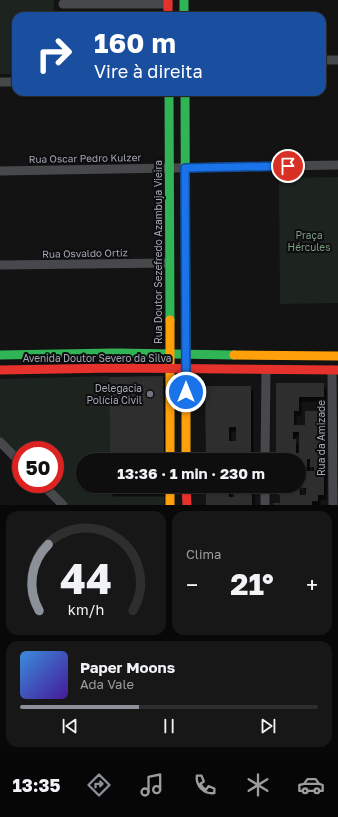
<!DOCTYPE html>
<html lang="pt">
<meta charset="utf-8">
<style>
:root{--surface:#0e0e0e;--page:#171717;--text:#f1f3f6;--muted:#9b9c9e;--line:#2e2e2e;--accent:#8c9099}
body{margin:0;font-family:"Golos Text",sans-serif;background:var(--page);color:var(--text);height:100vh;display:flex;flex-direction:column;font-size:15px;white-space:nowrap}
*{box-sizing:border-box;margin:0}
p{font-size:13px;color:var(--muted)}
.icon{flex:none;width:22px;height:22px;fill:none;stroke:currentColor;stroke-width:2;stroke-linecap:round;stroke-linejoin:round}
.map{position:relative;height:505px;overflow:hidden}
.panel{display:flex;flex-direction:column;gap:6px;padding:6px;background:#080808;flex:1}
.panel>*{flex:none}
.guide{position:absolute;left:12px;top:12px;width:314px;height:84px;border-radius:12px;box-shadow:0 1px 3px #0004,0 0 0 1px var(--line);background:#1a4fa0;color:#fff;overflow:hidden}
.speed{position:absolute;left:12px;top:441px;display:flex;gap:8px;font-size:20px;font-weight:700;text-align:center}
.speed>*{display:grid;place-content:center;width:52px;height:52px;border-radius:50%;background:var(--surface);box-shadow:0 1px 3px #0004,0 0 0 1px var(--line);line-height:1}
.speed .limit{border:6px solid #d22;background:#fff;color:#111}
.pin{position:absolute;display:grid;place-items:center;width:34px;height:34px;color:#fff;margin:-17px;border:2px solid #fff;border-radius:50%;box-shadow:0 1px 4px #0007}
.me{position:absolute;width:44px;margin:-22px;rotate:0deg;stroke-linejoin:round;filter:drop-shadow(0 0 3px #0008)}
.turn{display:flex;align-items:center;gap:14px;height:84px;padding:0 16px;font-size:18px}
.turn .icon{width:52px;height:52px;stroke-width:2.5}
.turn b{display:block;font-size:28px;line-height:34px}
.big{font-size:30px;font-weight:700;line-height:1.1}
.panel .widget{flex:1;display:flex;flex-direction:column;justify-content:center;gap:6px;min-width:0;padding:0 14px;border-radius:12px;background:var(--page)}
.panel .dial{align-items:center;gap:0}
.dial svg{height:104px;overflow:visible;fill:none;stroke:var(--line);stroke-width:7;stroke-linecap:round;text-anchor:middle}
.dial text{fill:var(--text);stroke:none}
.song{display:flex;align-items:center;gap:12px}
.cover{width:48px;height:48px;border-radius:6px;background:linear-gradient(135deg,hsl(210 70% 55%),hsl(260 70% 35%))}
.played{height:4px;border-radius:2px;background:linear-gradient(90deg,var(--accent) 40%,var(--line) 40%)}
.keys{display:flex;justify-content:space-around;direction:ltr}
.heat{display:flex;justify-content:space-between;align-items:center;font-size:22px;direction:ltr}
.panel .tiles{flex:1;display:grid;gap:6px;grid-template-columns:1fr 1fr}
.widget:last-child{grid-column:span 2}
.trip{position:absolute;left:76px;top:453px;width:230px;height:40px;border-radius:20px;background:var(--surface);box-shadow:0 1px 3px #0004,0 0 0 1px var(--line);font-weight:700;line-height:40px;text-align:center}
.tab-bar{display:flex;height:64px;justify-content:space-around;align-items:center;background:#060606;color:var(--muted)}
.tab-bar .icon{width:28px;height:28px}
.tab-bar .active{color:var(--accent)}
.tab-bar b{font-size:18px;color:var(--text)}
.map>svg:first-child{display:block}
.green{fill:#1d231e}
.building{fill:#2d2d2e;fill-rule:evenodd;filter:url(#shadow)}
.lines{fill:none;stroke-linecap:round;stroke-linejoin:round}
.street{stroke:#47484b;stroke-width:9}
.fast{stroke:#30b455;stroke-width:9}
.slow{stroke:#ff9f0a;stroke-width:9}
.jam{stroke:#e5322d;stroke-width:9}
.route-casing{stroke:#114b97;stroke-width:10}
.route{stroke:#1a73e8;stroke-width:7}
.poi-dot{fill:#71747c;stroke:#0d0d0f;stroke-width:1.5}
.labels{text-anchor:middle;dominant-baseline:central;stroke-width:4;stroke-linejoin:round;paint-order:stroke}
.street-label{font-size:10px;fill:#a4a8b4;stroke:#0d0d0f}
.park-label{font-size:10px;fill:#7c9e80;stroke:#0d0d0f}
.poi-label{font-size:10px;fill:#a4a8b4;stroke:#0d0d0f;text-anchor:end}
</style>
<div class="map">
<svg width="338" height="505" viewBox="0 0 338 505">
<defs>
<filter id="shadow"><feDropShadow dx="2.5" dy="4.5" stdDeviation="0" flood-color="#0009"/></filter>
</defs>
<rect width="100%" height="100%" fill="#131313"/>
<g class="green">
<path d="M0 0H54V16H16V74H0Z"/>
<path d="M338 177V303L280 304 279 178Z"/>
<path d="M109 376 110 460H83V486H110V492H164V505H68L47 484H55V450H21V458L0 438V379Z"/>
</g>
<g class="building">
<path d="M163 376 164 460H110L109 377Z"/>
<path d="M276 383H324V397H299V411H294V425H305V411H324V495H318V501H312V505H273V503H280V495H278V486H299L300 495H306V488H302V471H314V467H310V459H307V467H299V460H276ZM293 432H299V453H296V439H293Z"/>
<path d="M205 386H251V455H248V460H206ZM229 427H236V441H229Z"/>
<rect x="110" y="486" width="54" height="6"/>
<path d="M206 486H229V497H234V486H252V505H206Z"/>
</g>
<g class="lines">
<g class="street">
<path d="M63 4H168"/>
<path d="M322 60H338"/>
<path d="M0 82H16"/>
<path d="M0 171 338 165"/>
<path d="M0 265 169 263"/>
<path d="M332 370 333 505"/>
<path d="M0 442 21 463"/>
<path d="M265 460 266 371"/>
<path d="M42 484 63 505"/>
<path d="M265 505V486"/>
</g>
<g class="fast">
<path d="M184 0V16"/>
<path d="M169 92 170 320"/>
<path d="M185 92 186 369"/>
<path d="M0 355 116 353 234 355"/>
</g>
<g class="slow">
<path d="M170 320V460"/>
<path d="M234 355 338 356"/>
<path d="M186 369V460"/>
<path d="M170 486V505"/>
</g>
<g class="jam">
<path d="M168 0V16"/>
<path d="M0 370 117 368 338 370"/>
<path d="M186 486 187 505"/>
</g>
</g>
<g class="lines">
<defs>
<path id="route" d="M186 392 185 168 288 166"/>
</defs>
<use href="#route" class="route-casing"/>
<use href="#route" class="route"/>
</g>
<circle class="poi-dot" cx="150" cy="394" r="4"/>
<g class="labels">
<g class="street-label">
<text transform="translate(85 158) rotate(-1)">Rua Oscar Pedro Kulzer</text>
<text transform="translate(158 252) rotate(-90)">Rua Doutor Sezefredo Azambuja Vieira</text>
<text transform="translate(85 253) rotate(-1)">Rua Osvaldo Ortiz</text>
<text x="97" y="358">Avenida Doutor Severo da Silva</text>
<text transform="translate(321 438) rotate(-90)">Rua da Amizade</text>
</g>
<g class="park-label">
<text x="309" y="235">Praça<tspan x="309" dy="12">Hércules</tspan></text>
</g>
<g class="poi-label">
<text x="142" y="388">Delegacia<tspan x="142" dy="12">Polícia Civil</tspan></text>
</g>
</g>
</svg>
<div class="speed"><div class="limit">50</div></div>
<div class="pin" style="left:288px;top:166px;background:#d93025"><svg class="icon" aria-label="arrive" viewBox="0 0 24 24"><path d="M6 21V4h12l-3 4 3 4H6"/></svg></div>
<svg class="me" style="left:186px;top:392px" viewBox="-20 -20 40 40"><circle r="17" fill="#1a73e8" stroke="#fff" stroke-width="3"/><path d="M0-11L8 9 0 5-8 9z" fill="#fff"/></svg>
<div class="trip">13:36 · 1 min · 230 m</div>
<div class="guide">
<div class="turn"><svg class="icon" aria-label="right" viewBox="0 0 24 24"><path d="M7 20v-9h11M14 6l5 5-5 5"/></svg><div><b>160 m</b>Vire à direita</div></div>
</div>
</div>
<section class="panel">
<div class="tiles">
<div class="widget dial"><svg viewBox="0 0 100 80">
<path d="M14 69A42 42 0 1 1 86 69"/>
<path d="M14 69A42 42 0 0 1 21 18" stroke="#8c9099"/>
<text x="50" y="56" font-size="32" font-weight="700">44</text>
<text x="50" y="72" font-size="11">km/h</text>
</svg></div>
<div class="widget"><p>Clima</p>
<div class="heat"><a>−</a><b class="big">21°</b><a>+</a></div>
</div>
<div class="widget">
<div class="song"><i class="cover"></i><div><b>Paper Moons</b><p>Ada Vale</p></div></div>
<div class="played"></div>
<div class="keys"><svg class="icon" aria-label="previous" viewBox="0 0 24 24"><path d="M18 5L8 12l10 7zM5 5v14"/></svg><svg class="icon" aria-label="pause" viewBox="0 0 24 24"><path d="M8 5v14M16 5v14"/></svg><svg class="icon" aria-label="next" viewBox="0 0 24 24"><path d="M6 5l10 7-10 7zM19 5v14"/></svg></div>
</div>
</div>
</section>
<nav class="tab-bar">
<b>13:35</b>
<svg class="icon active" aria-label="directions" viewBox="0 0 24 24"><path d="M12 3l9 9-9 9-9-9zM9 14v-3h6M13 9l2 2-2 2"/></svg>
<svg class="icon" aria-label="music" viewBox="0 0 24 24"><path d="M9 18V5l10-2v13"/><circle cx="6" cy="18" r="3"/><circle cx="16" cy="16" r="3"/></svg>
<svg class="icon" aria-label="phone" viewBox="0 0 24 24"><path d="M5 4h4l2 5-3 2q2 4 5 5l2-3 5 2v4C11 20 4 13 5 4z"/></svg>
<svg class="icon" aria-label="climate" viewBox="0 0 24 24"><path d="M12 3v18M4 7l16 10M4 17L20 7"/></svg>
<svg class="icon" aria-label="car" viewBox="0 0 24 24"><path d="M5 17H2v-5l4-1 3-4h7l3 4 3 1v5h-3M9 17h6M6 11h13"/><circle cx="7" cy="17" r="2"/><circle cx="17" cy="17" r="2"/></svg>
</nav>
